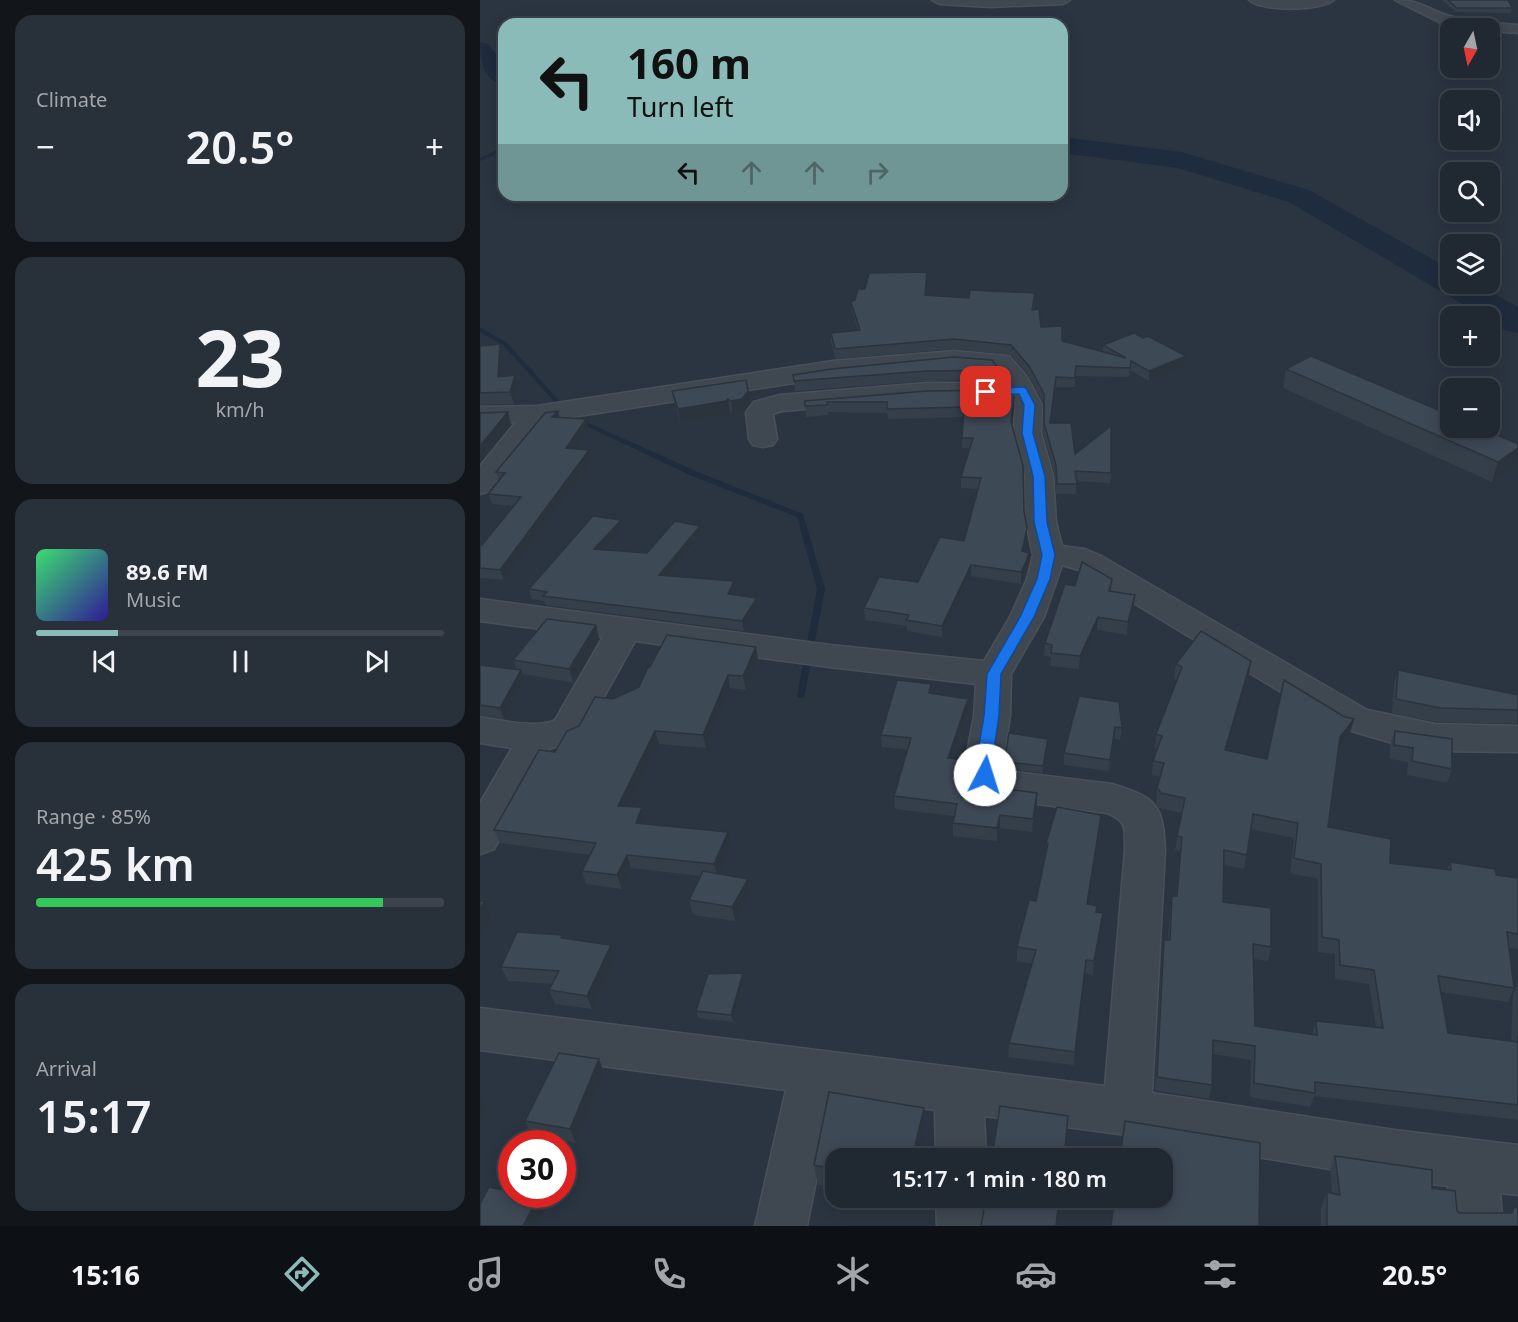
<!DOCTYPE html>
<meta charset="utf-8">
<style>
:root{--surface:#202831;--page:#283039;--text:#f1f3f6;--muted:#a2a6ab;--line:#3d444d;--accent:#8bbbb9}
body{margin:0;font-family:"Noto Sans",sans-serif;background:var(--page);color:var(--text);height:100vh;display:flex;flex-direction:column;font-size:22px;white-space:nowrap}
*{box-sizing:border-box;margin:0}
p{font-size:20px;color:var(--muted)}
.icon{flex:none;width:33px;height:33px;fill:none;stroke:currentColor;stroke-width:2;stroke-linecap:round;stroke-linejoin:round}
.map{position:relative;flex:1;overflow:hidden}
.side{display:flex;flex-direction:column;gap:15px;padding:15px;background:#12161b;width:480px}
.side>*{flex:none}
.top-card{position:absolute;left:18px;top:18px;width:570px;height:183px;border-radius:18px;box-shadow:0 3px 15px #0003,0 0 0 2px var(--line);background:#8bbbb9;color:#111;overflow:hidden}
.needle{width:39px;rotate:189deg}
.controls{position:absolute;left:960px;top:18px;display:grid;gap:12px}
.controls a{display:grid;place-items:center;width:60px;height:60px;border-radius:12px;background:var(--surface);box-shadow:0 3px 15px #0003,0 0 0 2px var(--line);font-size:30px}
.speed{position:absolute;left:18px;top:1130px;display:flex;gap:12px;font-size:30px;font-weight:700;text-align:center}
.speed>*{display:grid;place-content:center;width:78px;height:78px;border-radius:50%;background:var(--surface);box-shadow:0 3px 15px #0003,0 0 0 2px var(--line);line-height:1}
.speed .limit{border:9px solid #d22;background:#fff;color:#111}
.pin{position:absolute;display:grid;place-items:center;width:51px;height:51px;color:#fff;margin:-26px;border-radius:12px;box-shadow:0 3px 9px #0006}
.me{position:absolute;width:66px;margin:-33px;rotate:5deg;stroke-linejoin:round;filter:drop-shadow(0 0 4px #0008)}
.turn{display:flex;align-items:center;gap:21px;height:126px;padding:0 30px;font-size:27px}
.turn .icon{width:78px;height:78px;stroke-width:2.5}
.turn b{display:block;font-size:42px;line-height:51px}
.lanes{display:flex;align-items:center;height:57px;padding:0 30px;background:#0003;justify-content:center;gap:30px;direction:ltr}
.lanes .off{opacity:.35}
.big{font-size:45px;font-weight:600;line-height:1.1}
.side .widget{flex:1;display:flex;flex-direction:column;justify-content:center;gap:9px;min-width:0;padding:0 21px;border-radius:18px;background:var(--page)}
.side .dial{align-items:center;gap:0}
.dial b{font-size:78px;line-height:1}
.song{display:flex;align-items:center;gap:18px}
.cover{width:72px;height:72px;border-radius:9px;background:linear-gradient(135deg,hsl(140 70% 55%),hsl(250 70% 35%))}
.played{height:6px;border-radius:3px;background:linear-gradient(90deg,var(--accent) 20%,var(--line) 20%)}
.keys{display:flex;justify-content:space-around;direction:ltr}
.heat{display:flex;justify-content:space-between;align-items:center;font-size:33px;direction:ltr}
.charge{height:9px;border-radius:4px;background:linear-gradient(90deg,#34c759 85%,var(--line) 0)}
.trip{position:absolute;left:345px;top:1148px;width:348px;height:60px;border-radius:18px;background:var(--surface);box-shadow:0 3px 15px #0003,0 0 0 2px var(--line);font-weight:600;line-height:60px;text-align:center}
.tab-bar{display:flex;height:96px;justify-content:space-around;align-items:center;background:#0d1014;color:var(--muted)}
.tab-bar .icon{width:42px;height:42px}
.tab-bar .selected{color:var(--accent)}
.tab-bar b{font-size:27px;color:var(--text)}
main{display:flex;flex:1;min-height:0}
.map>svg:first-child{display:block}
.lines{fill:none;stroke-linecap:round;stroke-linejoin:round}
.stream{fill:#1f2c3e;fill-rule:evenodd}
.river{fill:#1f2c3e;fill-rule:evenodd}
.minor-casing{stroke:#49505a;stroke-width:3}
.minor{fill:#3f4751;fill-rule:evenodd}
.wall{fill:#353f4a;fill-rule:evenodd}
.shaded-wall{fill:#2b333c}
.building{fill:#3e4956;stroke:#2b333c;stroke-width:1.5;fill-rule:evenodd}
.route{fill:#1a73e8;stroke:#114b97;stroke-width:1.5}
</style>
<main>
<section class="side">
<div class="widget"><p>Climate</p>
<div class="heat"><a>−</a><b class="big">20.5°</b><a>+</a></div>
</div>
<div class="widget dial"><b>23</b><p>km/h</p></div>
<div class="widget">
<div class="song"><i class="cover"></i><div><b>89.6 FM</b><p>Music</p></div></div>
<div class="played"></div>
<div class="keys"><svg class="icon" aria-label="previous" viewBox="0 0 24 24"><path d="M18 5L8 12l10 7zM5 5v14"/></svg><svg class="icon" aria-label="pause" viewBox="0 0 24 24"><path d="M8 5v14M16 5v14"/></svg><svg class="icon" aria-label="next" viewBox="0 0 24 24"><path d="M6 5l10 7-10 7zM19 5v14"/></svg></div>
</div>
<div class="widget"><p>Range · 85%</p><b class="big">425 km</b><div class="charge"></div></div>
<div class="widget"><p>Arrival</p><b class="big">15:17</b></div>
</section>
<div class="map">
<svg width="1038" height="1226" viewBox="0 0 1038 1226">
<rect width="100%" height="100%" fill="#2b3541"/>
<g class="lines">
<g class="stream">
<path d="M24 147V150L0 161V158Z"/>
<path d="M0 327 27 343 93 416 218 472 323 514 345 589 324 698H318L317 696 337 589 317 517 212 476 89 418 23 345 0 332Z"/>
</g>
<g class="river">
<path d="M0 42 8 44 24 63V85C3 80 0 61 0 42Z"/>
<path d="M582 137 701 152 829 190 970 269V284H996L1038 307V333L1025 330 1010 320V316H1003L809 202 698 168 582 153Z"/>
</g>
<defs>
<g id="minor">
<path d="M452 0H590L583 4 510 7 459 4Z"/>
<path d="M769 0H854C842 11 781 12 769 0Z"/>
<path d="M915 0C943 0 949 11 973 17 993 23 1017 23 1038 25V33L1010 31V28H984L961 23Z"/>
<path d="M474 351 529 356 547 377 562 405 561 433 573 476 576 522 582 546 604 549 621 556 887 710 955 724 1038 726V752L955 751 916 744 861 728 599 570 582 565 564 617 531 674 530 716 522 767 534 772 632 784C676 798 683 803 685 850L672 1093 914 1130 1038 1145V1195L1020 1193 1023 1226H971L968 1186 914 1180 647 1135 504 1116 506 1158H456L455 1110 353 1096 327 1226H275L306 1090 0 1050V1008L625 1086 645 850C644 829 649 822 627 813L527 800 492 785 484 769 494 716 496 684 350 667 155 641 101 738 69 749 14 849 0 854V803L32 748 0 743V717C19 720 58 729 75 720L123 637 0 621V599L350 645 504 661 530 617 547 579 553 555 546 522 545 476 533 433 536 405 532 397 447 399 302 411 293 414 297 439 293 445 283 447 273 445 269 439 266 412 274 402 300 395 447 383H524L513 368 474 365 353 377 66 421 10 491 0 494V466L36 422 0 423V407L57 406 353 361Z"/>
<path d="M456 1197H508L509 1226H457Z"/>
</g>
</defs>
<use href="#minor" class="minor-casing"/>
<use href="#minor" class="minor"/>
</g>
<g class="wall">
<path d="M962 0H1028L1032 8 1031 13 976 12Z"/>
<path d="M447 272 446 295 489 298 555 293 554 310 561 327 582 341 623 352V345L663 338 706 356 705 365 669 381 650 370 649 377 595 376V387H575L571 423 595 454 631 473 630 483 596 481V494H576L575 475 563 433 564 404 549 376 531 355 474 349 356 359 351 342V333L378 330 372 311 371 302 375 300 385 289Z"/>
<path d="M20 344 23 355 22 376 35 375 39 387 34 404 0 405V346Z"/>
<path d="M352 369 519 370V380L447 381 315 391 313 375Z"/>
<path d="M806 369 1038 444V458L1036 464 1012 482 803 388Z"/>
<path d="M192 391H268L270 404 264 412 253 413 250 411 248 414 200 422 195 404Z"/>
<path d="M325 401 534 405 532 425 547 539 544 552 549 564 546 573 541 584 491 576 462 637 427 631V626L385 620 384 608 438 582 484 541 498 489 481 488V477L490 448H482V438L483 417 408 419 407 413 348 412V415L326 417Z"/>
<path d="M78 411 79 418 109 429 95 449 109 450 112 460 24 580 0 578V544L2 545 34 506 12 504 8 494 19 481 16 472Z"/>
<path d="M141 520 143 529 125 550 167 553 220 526 222 535 189 576 256 591 254 595 277 598 278 608 264 631 66 605 64 601 52 599 49 589Z"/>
<path d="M632 579 631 591 655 595 653 608 647 635 617 630 599 669 570 666 571 657 564 656 565 643 595 586Z"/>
<path d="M116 625 119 639 94 683 42 674 44 680 24 719 0 715V716V665L37 669 33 660Z"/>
<path d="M278 660 266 690 250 688 226 748 179 744 148 806 162 807 165 820 164 824 251 845 239 874 268 879 271 893 255 921 213 915 209 900 221 876 151 868 142 889 106 884 102 871 110 855 20 843 14 830 75 752 99 726 133 699 159 687Z"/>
<path d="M696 664 769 675 747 751 787 759 863 716 874 719 870 733 859 749 848 827 910 863 967 870 970 862 1016 875 1038 878V949L1029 948 1034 988 1028 1002 961 992 968 1033 1031 1041 1033 995 1038 984V1120L834 1096 830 1107 770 1097 771 1060 733 1054 732 1085 729 1099 675 1090 682 954 684 940H688L690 910 692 896H696L700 851 695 850 702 813 679 808 676 803 677 788 680 777 672 775 673 761 677 749H675L676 734 697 680 694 679ZM771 829 814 838 810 873 838 879V952L855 954V979L889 984 896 1027 836 1021 832 1034 775 1026 773 959 788 961 791 947 743 902 744 865 764 869Z"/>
<path d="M918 670 1038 695 1037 724 955 722 912 713 914 684Z"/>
<path d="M452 693 488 699V711L472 759 491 774 557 806 552 832 520 828 517 841 473 836V823L474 816 415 809 414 796 428 750 402 747 401 735Z"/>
<path d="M599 696 642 728 640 740 634 738 629 771 584 765V753Z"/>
<path d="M915 731 972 769 967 783 927 775 928 762 910 759V745Z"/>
<path d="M567 746 563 773 535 770 524 766 525 758Z"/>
<path d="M621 815 620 829 608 904 616 912 622 927 613 975 605 973 594 1065 528 1057 529 1043 552 964 537 961V947L556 901 566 856V843Z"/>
<path d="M83 938 136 959 112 1009 75 1004 69 990 72 984 28 981 21 967Z"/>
<path d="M263 973 264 980 253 1022 218 1018 216 1011Z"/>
<path d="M124 1073 96 1143 51 1134 45 1121Z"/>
<path d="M444 1108 445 1128 438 1158H356V1188L338 1185 334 1165Z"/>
<path d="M855 1156 952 1188 979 1213H1030L1034 1207 1038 1226H841V1208L847 1192 852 1193 850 1171Z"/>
<path d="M403 1197H429L428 1202Z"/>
</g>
<g class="shaded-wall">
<path d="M447 272 448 280 445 304V295Z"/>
<path d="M20 344 23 355 22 388 18 377Z"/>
<path d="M706 356 705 365 669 381V371Z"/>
<path d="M35 375 39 387 34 404 30 392Z"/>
<path d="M576 377 575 387 570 433V423Z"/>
<path d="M268 391 270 404 264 412 253 413 251 401Z"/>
<path d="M534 395V405L531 433V422Z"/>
<path d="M248 399 250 411 248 414 200 422 198 409Z"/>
<path d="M78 411 80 421 72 417Z"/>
<path d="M28 412 31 424 0 462V446Z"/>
<path d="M106 419 109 429 89 458 86 448Z"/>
<path d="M1038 448V458L1036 464 1012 482 1018 462Z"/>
<path d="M109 450 112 460 24 580 20 570Z"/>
<path d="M141 520 143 529 116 559 114 549Z"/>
<path d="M220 526 222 535 181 585 179 575Z"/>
<path d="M547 528V539L542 562V551Z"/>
<path d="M549 553V564L546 573 541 584V572Z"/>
<path d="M491 565V576L462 637V626Z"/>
<path d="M254 581 256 591 250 604 248 594Z"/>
<path d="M655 595 653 608 647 635 648 622Z"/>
<path d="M277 598 278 608 264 631 262 621Z"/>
<path d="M618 617 617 630 599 669 600 656Z"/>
<path d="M116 625 119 639 94 683 89 669Z"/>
<path d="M276 647 278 660 266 690 263 676Z"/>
<path d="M771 661 769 675 743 765 745 750Z"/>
<path d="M41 670 44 680 24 719 20 708Z"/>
<path d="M248 675 250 688 226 748 223 735Z"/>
<path d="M488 699V711L468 771V758Z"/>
<path d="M874 719 870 733 857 752 860 737Z"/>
<path d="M635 727 634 738 629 771 630 760Z"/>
<path d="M175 731 179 744 142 819 138 806Z"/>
<path d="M568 739 567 746 563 773V766Z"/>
<path d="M557 793V806L552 832 553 819Z"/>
<path d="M162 807 165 820 160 837 156 823Z"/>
<path d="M520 815V828L517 841V828Z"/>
<path d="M621 815 620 829 606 918 607 904Z"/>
<path d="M248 832 251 845 238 877 234 864Z"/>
<path d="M147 855 151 868 142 889 137 875Z"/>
<path d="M268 879 271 893 255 921 252 907Z"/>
<path d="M4 901 10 915 0 939V911Z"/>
<path d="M623 913 622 927 613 975 614 961Z"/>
<path d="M131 945 136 959 112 1009 107 996Z"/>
<path d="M606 960 605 973 594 1065 595 1052Z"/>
<path d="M263 973 264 980 253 1022 251 1015Z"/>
<path d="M119 1059 124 1073 96 1143 90 1129Z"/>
<path d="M0 1099 5 1108 0 1119Z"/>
<path d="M444 1108 445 1128 438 1158H432Z"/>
<path d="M579 1197H580L577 1226H576Z"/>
<path d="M57 1199 63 1211 56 1226H43Z"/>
</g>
<g class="building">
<path d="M968 0H1028L1032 8H977Z"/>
<path d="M447 272 445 295 489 298 490 290 555 293 552 310 559 309 561 327 582 326V341L646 358 623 345 654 333 663 338 668 336 706 356 669 371 651 361 650 368 596 366 595 378 576 377 570 423H591L595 454 631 426V473L595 471 597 484H577L576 465 564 423V394L549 366 531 345 474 339 355 349 351 333 380 330 371 302 375 300 378 289H385L389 273Z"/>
<path d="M20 344 18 377 35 375 30 392 0 393V346Z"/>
<path d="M831 356 970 415V428H1000L1038 444V448L1018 462 806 369Z"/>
<path d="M474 357 512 360 519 370 447 371 314 381 313 375 352 369Z"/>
<path d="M266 380 268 391 262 399 251 401 248 399 246 401 198 409 192 391Z"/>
<path d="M531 390 534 395 531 422 543 466 544 511 547 528 542 551 549 553 546 562 541 572 491 565 462 626 426 620 429 615 384 608 399 577 438 582 460 537 484 541 501 478 481 477 493 438H482L484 407 407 409V402H347V405L325 406V401L447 391Z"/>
<path d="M78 411 72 417 106 419 86 448 109 450 20 570 0 568V544L2 545 41 497 8 494 25 473 16 472 65 413Z"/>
<path d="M28 412 0 446V413Z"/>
<path d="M113 516 141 520 114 549 167 553 195 521 220 526 179 575 254 581 248 594 277 598 262 621 63 596 67 592 49 589Z"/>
<path d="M602 562 632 579 629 591 655 595 648 622 618 617 600 656 571 653 572 645 565 643 585 584 595 586Z"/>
<path d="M67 619 116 625 89 669 33 660Z"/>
<path d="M721 631 771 661 745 750 787 759 804 680 863 716 874 719 860 737 848 827 911 839 910 863 971 870 970 862 1015 869 1016 875 1038 878V934L1027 932 1034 988 958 976 968 1033 1038 1042V1036V1105L835 1082V1093L774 1083 775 1046 733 1040 732 1085 677 1077 684 940H690L692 896H697L702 837 697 836 705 798 681 793 677 788 684 763 673 761 682 736 676 734 702 667 696 664ZM773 814 818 823 814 858 841 864 842 937 859 940 860 965 894 970 903 1028 836 1021 837 1035 775 1026 773 944 791 947V908L743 902 744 850 767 855Z"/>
<path d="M187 635 276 647 263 676 248 675 223 735 175 731 138 806 162 807 156 823 248 832 234 864 147 855 137 875 102 871 116 843 14 830 59 750 75 752 87 731 99 726 115 697 133 699 159 687 168 667H170Z"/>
<path d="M0 665 41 670 20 708 0 705Z"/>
<path d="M918 670 1038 695V710L960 708 916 699Z"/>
<path d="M417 680 451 684 449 693 488 699 468 758 483 760 491 774 526 789 557 793 553 819 520 815 517 828 473 823 477 804 414 796 431 738 401 735Z"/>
<path d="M599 696 639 702 642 728 635 727 630 760 584 753Z"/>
<path d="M915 731 972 739V769L932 761 933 748 914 745Z"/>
<path d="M529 733 568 739 563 766 535 763 525 758Z"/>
<path d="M577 807 621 815 607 904 617 906 616 912 623 913 614 961 606 960 595 1052 529 1043 556 950 537 947 549 900 556 901 568 843H566Z"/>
<path d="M223 871 268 879 252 907 209 900Z"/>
<path d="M0 901H4L0 911Z"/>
<path d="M37 932 82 935 81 938 131 945 107 996 69 990 79 971 21 967Z"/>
<path d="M263 973 251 1015 216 1011 228 974Z"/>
<path d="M79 1053 119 1059 90 1129 45 1121Z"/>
<path d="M349 1092 444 1108 432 1158H356V1170L334 1165Z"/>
<path d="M520 1106 588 1116 584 1158H512Z"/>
<path d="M645 1121 780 1143 779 1226H631L635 1197H682V1158H640Z"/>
<path d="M855 1156 952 1170V1188L975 1191 977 1211 979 1213H1032L1034 1207 1038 1208V1226H847V1192L860 1195Z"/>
<path d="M9 1187 32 1192V1194H38L57 1199 43 1226H0V1204Z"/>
<path d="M510 1197H579L576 1226H501L504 1209 511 1207Z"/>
</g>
<path class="route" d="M542 387 546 388 555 405 553 433 565 476 567 522 575 555 570 579 554 617 521 674 519 716 511 769 512 775 510 779H499L495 769 504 716 507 674 540 617 557 579 562 555 554 522 553 476 542 433 544 405 539 394 506 395 501 392 506 389Z"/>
</svg>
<div class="controls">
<a><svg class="needle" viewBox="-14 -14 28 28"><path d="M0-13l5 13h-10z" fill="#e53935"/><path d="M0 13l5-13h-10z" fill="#a2a6ab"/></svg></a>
<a><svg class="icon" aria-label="sound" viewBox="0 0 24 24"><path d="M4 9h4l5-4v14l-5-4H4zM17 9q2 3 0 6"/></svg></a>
<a><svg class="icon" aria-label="search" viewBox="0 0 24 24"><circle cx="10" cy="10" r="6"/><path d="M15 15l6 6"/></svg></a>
<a><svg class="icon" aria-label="layers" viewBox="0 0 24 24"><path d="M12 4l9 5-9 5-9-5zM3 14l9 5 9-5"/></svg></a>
<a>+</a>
<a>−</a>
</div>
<div class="speed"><div class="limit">30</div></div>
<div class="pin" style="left:506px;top:392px;background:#d93025"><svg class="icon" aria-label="arrive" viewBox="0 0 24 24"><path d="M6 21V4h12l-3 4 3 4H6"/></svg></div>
<svg class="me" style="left:505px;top:775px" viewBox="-20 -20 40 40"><circle r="19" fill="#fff"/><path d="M0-13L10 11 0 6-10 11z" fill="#1a73e8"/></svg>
<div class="trip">15:17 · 1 min · 180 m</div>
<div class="top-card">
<div class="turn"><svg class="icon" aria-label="left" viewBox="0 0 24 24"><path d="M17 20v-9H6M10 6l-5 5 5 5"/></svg><div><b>160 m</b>Turn left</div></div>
<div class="lanes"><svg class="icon" aria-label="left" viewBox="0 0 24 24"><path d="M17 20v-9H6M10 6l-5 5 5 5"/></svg><svg class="icon off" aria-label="ahead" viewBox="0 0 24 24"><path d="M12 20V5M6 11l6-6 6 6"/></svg><svg class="icon off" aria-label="ahead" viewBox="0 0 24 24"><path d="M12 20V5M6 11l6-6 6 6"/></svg><svg class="icon off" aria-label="right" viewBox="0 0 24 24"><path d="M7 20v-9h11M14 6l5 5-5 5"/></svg></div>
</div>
</div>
</main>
<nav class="tab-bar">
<b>15:16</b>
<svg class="icon selected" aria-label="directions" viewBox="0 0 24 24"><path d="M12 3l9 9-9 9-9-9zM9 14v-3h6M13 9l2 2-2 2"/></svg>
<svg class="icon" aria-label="music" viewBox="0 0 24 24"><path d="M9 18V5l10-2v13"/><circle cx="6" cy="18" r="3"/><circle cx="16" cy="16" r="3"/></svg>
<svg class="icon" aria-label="phone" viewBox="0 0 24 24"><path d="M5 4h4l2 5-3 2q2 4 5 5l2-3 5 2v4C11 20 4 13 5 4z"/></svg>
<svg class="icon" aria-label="climate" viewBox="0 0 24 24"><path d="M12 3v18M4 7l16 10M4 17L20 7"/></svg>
<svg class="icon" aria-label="car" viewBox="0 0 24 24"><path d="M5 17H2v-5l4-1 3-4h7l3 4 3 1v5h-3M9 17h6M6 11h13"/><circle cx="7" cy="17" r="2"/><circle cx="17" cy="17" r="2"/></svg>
<svg class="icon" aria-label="filters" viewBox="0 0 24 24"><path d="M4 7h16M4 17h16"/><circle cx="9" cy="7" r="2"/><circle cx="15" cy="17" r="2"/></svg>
<b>20.5°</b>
</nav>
